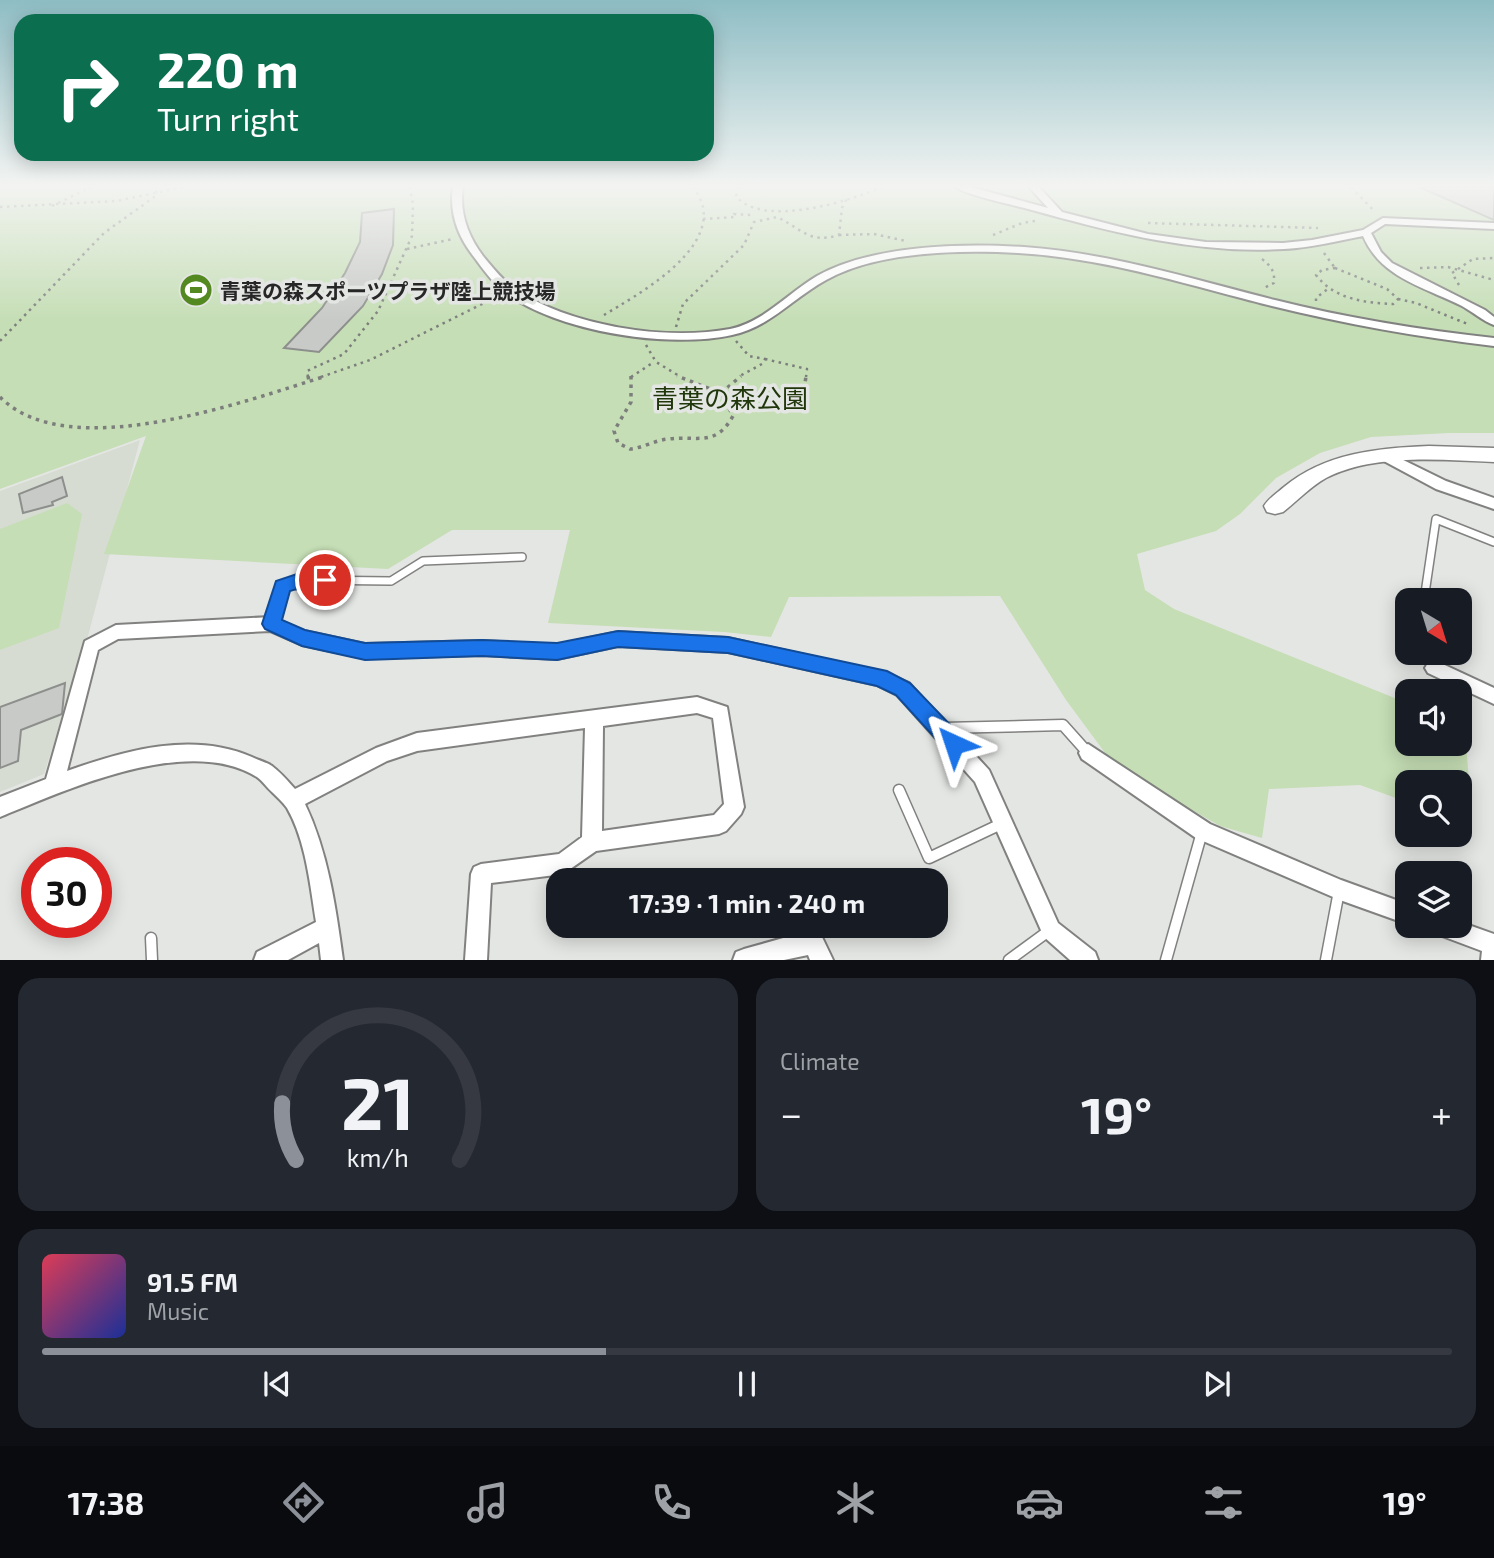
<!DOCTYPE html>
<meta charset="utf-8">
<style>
:root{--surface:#171b24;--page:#242831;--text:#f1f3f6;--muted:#9ea1a6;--line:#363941;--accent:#8c9099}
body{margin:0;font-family:"Exo 2","Noto Sans JP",sans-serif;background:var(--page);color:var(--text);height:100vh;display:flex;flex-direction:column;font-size:26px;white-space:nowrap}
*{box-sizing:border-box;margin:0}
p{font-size:23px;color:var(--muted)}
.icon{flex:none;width:38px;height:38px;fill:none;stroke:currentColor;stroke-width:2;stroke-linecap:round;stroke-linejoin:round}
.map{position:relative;height:960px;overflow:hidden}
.sheet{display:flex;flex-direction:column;gap:18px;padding:18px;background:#0d0f14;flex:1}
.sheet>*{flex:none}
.hud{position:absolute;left:14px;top:14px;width:700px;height:147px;border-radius:21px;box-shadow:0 4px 18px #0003;background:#0b6e4f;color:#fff;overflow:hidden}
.needle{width:46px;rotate:142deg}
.fabs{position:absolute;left:1395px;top:588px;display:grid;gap:14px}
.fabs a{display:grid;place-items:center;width:77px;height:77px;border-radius:14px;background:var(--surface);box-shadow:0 4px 18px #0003;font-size:35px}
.speed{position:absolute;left:21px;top:847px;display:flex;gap:14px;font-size:35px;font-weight:700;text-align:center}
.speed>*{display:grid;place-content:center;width:91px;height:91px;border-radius:50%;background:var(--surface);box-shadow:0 4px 18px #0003;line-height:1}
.speed .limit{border:10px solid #d22;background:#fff;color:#111}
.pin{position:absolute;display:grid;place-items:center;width:60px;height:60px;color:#fff;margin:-30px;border:4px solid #fff;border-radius:50%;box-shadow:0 2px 7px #0007}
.me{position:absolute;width:77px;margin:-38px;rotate:318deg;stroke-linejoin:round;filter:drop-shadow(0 0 5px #0008)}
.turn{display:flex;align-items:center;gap:24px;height:147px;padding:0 28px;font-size:32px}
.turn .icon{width:91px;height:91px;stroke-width:2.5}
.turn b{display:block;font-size:49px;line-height:60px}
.big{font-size:52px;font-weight:700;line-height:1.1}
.sheet .card{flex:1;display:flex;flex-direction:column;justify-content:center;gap:10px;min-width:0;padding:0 24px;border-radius:21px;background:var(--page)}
.sheet .dial{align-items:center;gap:0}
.dial svg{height:182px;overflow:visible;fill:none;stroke:var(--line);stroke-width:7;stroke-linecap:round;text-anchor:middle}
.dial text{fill:var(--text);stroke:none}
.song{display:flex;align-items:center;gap:21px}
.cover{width:84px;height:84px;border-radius:10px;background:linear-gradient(135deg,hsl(350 70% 55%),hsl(230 70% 35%))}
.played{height:7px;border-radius:4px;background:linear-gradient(90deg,var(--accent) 40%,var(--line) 40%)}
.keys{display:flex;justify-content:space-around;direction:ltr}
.heat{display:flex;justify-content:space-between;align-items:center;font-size:38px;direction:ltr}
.sheet .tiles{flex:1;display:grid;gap:18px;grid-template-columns:1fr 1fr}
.card:last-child{grid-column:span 2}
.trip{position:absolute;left:546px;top:868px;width:402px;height:70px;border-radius:21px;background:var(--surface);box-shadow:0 4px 18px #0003;font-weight:700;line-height:70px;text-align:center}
.dock{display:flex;height:112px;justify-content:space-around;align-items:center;background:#090b0e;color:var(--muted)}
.dock .icon{width:49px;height:49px}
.dock .on{color:var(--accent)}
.dock b{font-size:32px;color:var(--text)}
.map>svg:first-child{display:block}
.built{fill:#d6dcd2}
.green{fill:#c5deb5}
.building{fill:#c8cac7;stroke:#8d8f8c;stroke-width:2}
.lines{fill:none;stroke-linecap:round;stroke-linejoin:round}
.lane-far1-casing{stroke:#818280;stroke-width:10}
.lane-casing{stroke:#818280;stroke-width:13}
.street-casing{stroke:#818280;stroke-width:4}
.secondary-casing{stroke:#818280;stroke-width:3}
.path-far1{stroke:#7c7e7c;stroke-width:2.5;stroke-dasharray:2.5 4.5;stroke-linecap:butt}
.path{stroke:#7c7e7c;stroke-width:3.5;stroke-dasharray:3.5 5;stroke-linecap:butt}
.lane-far1{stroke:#fff;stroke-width:7}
.lane{stroke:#fff;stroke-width:10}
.street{fill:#fff;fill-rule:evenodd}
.secondary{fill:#fff;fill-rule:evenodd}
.route{fill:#1a73e8;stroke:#114b97;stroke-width:2}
.labels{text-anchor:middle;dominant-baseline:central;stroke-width:7;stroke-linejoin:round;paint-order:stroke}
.far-poi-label{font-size:21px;font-weight:bold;fill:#262726;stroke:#e4e6e3;text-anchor:start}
.park-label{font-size:26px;fill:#20360b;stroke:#e4e6e3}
</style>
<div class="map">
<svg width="1494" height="960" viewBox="0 0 1494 960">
<rect width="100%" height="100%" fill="#e4e6e3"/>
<path class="built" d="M140 440 84 651 44 774 0 792V491Z"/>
<g class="green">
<path d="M0 187H1494V433H1449L1371 437 1320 453 1276 478 1240 514 1216 531 1137 554 1145 590 1174 609 1407 703V744H1460V731L1465 733 1469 780 1407 782V802L1360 785 1269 789 1262 838 1220 826 1114 765 1066 700 1000 596 789 597 771 637 724 632 548 623 570 530H452L388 569 104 554 146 436 0 489Z"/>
<path d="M67 503 82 514 59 628 0 650V529Z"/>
</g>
<g class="building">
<path d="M1419 187H1494V220Z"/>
<path d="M394 209 393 245 382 274 363 306 319 352 284 348 322 308 345 273 360 242 362 213Z"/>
<path d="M62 477 67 496 52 502 53 505 23 513 19 494Z"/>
<path d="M65 683 62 714 21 730 18 761 0 768V707Z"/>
</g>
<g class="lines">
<defs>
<g id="lane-far1">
<path d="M1424 600 1436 519 1494 542"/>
<path d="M271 624 283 586 303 580 391 581 423 561 522 557"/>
</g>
<g id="lane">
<path d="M1431 653 1434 667"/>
<path d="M944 728 1063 725 1088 753"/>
<path d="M899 790 929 858 1001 824"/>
<path d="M151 938 152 960"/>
<path d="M1009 960 1050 930"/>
<path d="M1166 960 1202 832"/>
<path d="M1326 960 1339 891"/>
</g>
<g id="street">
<path d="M453 187H463C459 212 468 236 483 256 493 268 502 280 515 289 570 326 665 341 730 329 764 322 788 293 817 276 872 245 962 243 1024 247 1110 253 1192 279 1275 300 1347 318 1420 330 1494 338V346C1419 337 1345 324 1272 306 1188 285 1106 258 1018 253 960 250 877 251 826 280 793 298 770 327 732 335 667 349 558 332 504 292 492 282 483 269 474 257 458 237 449 213 453 187Z"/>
<path d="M955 187H971L1048 208 1029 187H1039L1062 212 1148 234 1206 242 1283 243 1312 240 1363 230 1383 218 1494 223V229L1385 224 1371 233 1381 252 1392 263 1485 310 1494 317V325C1483 321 1473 312 1462 306 1424 287 1381 278 1363 236 1337 241 1310 248 1284 249 1197 254 1115 233 1032 210 1011 204 972 197 955 187Z"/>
<path d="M1387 452 1446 481 1494 498V509L1436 489 1382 460 1380 457Z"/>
<path d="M271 617 304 631 365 644 482 641 557 645 618 632 728 638 886 673 909 683 989 770 1058 923 1095 952 1098 960H1070L1044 937 975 782 897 695 877 685 728 652 618 646 557 659 482 655 365 658 302 645 270 631 118 639 98 650 67 771C125 750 193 731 252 757 258 760 266 762 272 766 280 772 288 781 295 789L376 748 417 733 697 697 727 707 744 807 741 814 726 831 719 834 596 851 563 874 491 883 487 960H465L471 874 474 867 481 864 559 854 582 837 585 728 417 751 387 761 305 804C328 852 336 908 343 960H321L319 943 288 960H254L257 952 316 922C310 885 306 841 287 808 283 802 277 797 272 792 267 788 263 781 257 777 188 734 68 789 0 817V797L46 779 85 641 116 625ZM697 713 713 718 724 804 714 815 602 831 603 726Z"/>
<path d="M1434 660 1494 688V704L1428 673 1425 668 1428 663Z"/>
<path d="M1088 744 1210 824 1341 880 1407 904V924L1340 900 1196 838 1082 759 1079 753 1082 747Z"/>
<path d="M1460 922 1494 934V960H1481L1482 951 1434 933 1430 926H1460Z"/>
<path d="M801 933 822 937 833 960H810L808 955 784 960H733L736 952 744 949Z"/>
</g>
<path id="secondary" d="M1429 446 1494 448V462C1441 460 1375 453 1326 478 1310 487 1297 501 1283 512L1275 514 1267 512 1264 506C1269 498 1277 493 1284 487 1325 453 1378 448 1429 446Z"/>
</defs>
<use href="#lane-far1" class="lane-far1-casing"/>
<use href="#lane" class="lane-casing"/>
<use href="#street" class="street-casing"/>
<use href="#secondary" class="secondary-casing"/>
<g class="path-far1">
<path d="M739 187 736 196C761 228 849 202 881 187"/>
<path d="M1351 187 1375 212"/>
<path d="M52 206 91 187"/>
<path d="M0 207 116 201 184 187"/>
<path d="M703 219 735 217 734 214 751 215"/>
<path d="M1148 223 1318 228"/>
<path d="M839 235 874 234 906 241"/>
<path d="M993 235 1022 223 1035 221"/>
<path d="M407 249 453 239"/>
<path d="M1324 253 1335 268"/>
<path d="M1262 259C1271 266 1275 271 1274 283L1264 288"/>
<path d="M1335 268 1387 289 1398 299 1393 304C1365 303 1334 299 1316 275L1322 270Z"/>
<path d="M1420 268 1448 267 1494 280"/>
<path d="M1459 285 1452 273 1473 259 1494 258"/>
<path d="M1398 299 1416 303 1470 325"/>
<path d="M1316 301V298L1329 288"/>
<path d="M604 315C637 295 712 254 703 207 702 201 697 193 694 187"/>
<path d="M676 327 683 304 744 245 754 222 777 217C802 229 809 244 839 235L842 208 847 198"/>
<path d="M0 341 104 233 157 195 155 187"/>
<path d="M736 341 749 356 765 359 762 364 738 377"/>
<path d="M646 345 656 362 681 377"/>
<path d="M765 359 807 369 806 377"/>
<path d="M308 377 307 371 344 354 378 311 412 236 413 205 410 187"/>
<path d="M321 377 370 360 498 296"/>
<path d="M631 377 654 362"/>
</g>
<g class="path">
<path d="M308 376 309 381"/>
<path d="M631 376V402L614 431 618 443 630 449C643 448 655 440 668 439 697 435 715 448 733 416L721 393 677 376"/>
<path d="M721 393 741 376"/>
<path d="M0 397C68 466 246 401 326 376"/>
<path d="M803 398 806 376"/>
</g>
<use href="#lane-far1" class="lane-far1"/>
<use href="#lane" class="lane"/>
<use href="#street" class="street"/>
<use href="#secondary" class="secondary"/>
</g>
<linearGradient id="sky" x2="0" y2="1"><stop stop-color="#8ebdc4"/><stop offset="0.58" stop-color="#f3f4f2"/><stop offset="1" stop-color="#f3f4f2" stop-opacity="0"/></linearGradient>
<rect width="1494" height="321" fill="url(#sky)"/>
<path class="route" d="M303 572 331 575 334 580 331 585C318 590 304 586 290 591L282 620 305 630 365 643 482 640 557 643 618 631 728 637 887 671 910 683 962 737 965 744 962 751 954 754 947 751 896 695 877 686 728 653 618 647 557 660 482 656 365 660 302 646 265 629 262 624 276 581Z"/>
<defs>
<symbol id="stadium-disc" viewBox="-11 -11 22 22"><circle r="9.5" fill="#548921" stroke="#e4e6e3"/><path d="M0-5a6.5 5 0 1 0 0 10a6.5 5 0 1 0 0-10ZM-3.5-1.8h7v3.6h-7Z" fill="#fff"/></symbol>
</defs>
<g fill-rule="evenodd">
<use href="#stadium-disc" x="177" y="271" width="38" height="38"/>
</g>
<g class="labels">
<g class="far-poi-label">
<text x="220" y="290">青葉の森スポーツプラザ陸上競技場</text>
</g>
<g class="park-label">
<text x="730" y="397">青葉の森公園</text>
</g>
</g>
</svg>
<div class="fabs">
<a><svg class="needle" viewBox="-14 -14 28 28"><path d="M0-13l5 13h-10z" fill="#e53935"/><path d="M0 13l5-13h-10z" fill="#9ea1a6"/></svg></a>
<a><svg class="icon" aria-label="sound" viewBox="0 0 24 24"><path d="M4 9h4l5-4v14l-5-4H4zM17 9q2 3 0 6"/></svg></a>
<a><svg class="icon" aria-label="search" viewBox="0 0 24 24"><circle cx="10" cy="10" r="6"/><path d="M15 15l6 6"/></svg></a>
<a><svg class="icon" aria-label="layers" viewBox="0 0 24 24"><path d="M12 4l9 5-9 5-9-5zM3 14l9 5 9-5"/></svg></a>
</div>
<div class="speed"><div class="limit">30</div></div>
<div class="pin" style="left:325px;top:580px;background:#d93025"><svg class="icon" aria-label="arrive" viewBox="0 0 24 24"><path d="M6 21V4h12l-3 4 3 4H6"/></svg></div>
<svg class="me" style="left:954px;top:744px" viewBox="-20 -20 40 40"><path d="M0-17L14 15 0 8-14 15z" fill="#1a73e8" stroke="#fff" stroke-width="4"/></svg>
<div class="trip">17:39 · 1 min · 240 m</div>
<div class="hud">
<div class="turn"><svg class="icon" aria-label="right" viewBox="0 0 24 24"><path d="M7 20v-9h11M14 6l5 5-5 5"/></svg><div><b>220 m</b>Turn right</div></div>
</div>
</div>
<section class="sheet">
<div class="tiles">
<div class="card dial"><svg viewBox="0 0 100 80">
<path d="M14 69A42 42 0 1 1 86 69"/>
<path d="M14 69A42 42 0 0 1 8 44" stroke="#8c9099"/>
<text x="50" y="56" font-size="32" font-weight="700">21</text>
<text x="50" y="72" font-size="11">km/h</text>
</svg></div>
<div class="card"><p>Climate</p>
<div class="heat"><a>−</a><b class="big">19°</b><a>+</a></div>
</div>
<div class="card">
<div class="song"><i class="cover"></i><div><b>91.5 FM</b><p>Music</p></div></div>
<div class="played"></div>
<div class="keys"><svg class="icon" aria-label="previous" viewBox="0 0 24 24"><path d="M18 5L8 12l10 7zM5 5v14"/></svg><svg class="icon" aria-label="pause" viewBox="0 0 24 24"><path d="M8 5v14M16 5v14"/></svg><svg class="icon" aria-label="next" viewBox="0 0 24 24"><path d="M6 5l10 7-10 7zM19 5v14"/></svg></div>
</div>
</div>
</section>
<nav class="dock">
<b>17:38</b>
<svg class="icon on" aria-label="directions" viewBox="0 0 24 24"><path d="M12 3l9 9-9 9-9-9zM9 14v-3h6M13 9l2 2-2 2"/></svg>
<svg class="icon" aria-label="music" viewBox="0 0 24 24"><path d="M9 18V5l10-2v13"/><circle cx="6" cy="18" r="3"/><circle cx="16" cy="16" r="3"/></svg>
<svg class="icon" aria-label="phone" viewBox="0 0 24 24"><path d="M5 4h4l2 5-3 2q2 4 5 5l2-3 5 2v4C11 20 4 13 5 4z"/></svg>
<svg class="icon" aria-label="climate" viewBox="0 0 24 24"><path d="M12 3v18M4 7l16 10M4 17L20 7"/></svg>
<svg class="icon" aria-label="car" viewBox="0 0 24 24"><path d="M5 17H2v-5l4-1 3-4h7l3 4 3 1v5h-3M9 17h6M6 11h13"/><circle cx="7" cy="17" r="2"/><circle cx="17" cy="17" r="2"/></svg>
<svg class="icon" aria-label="filters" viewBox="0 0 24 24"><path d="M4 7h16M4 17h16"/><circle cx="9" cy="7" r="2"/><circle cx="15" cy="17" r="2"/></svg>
<b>19°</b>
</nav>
